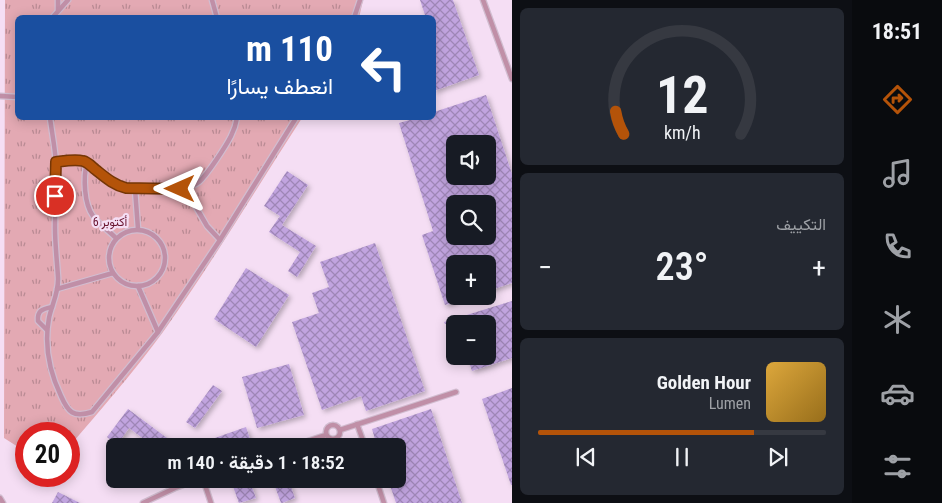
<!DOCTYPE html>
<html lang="ar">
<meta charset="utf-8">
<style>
:root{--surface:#171b24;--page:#242831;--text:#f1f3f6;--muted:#9ea1a6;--line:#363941;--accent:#b45309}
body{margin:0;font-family:"Roboto Condensed",Vazirmatn,sans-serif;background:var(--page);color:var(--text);direction:rtl;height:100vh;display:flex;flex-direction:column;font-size:19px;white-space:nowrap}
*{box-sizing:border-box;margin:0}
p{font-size:16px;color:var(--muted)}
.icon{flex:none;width:28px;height:28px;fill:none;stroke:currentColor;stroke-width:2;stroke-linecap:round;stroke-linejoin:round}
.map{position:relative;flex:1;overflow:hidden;direction:ltr}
.details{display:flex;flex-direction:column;gap:8px;padding:8px;background:#0d0f14;width:340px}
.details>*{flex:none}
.top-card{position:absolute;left:15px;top:15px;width:421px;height:105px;border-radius:8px;box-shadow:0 2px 12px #0003;direction:rtl;background:#1a4fa0;color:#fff;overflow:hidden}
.fabs{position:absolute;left:446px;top:135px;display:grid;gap:10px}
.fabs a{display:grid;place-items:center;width:50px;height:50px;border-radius:8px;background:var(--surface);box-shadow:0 2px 12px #0003;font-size:25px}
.speed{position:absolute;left:15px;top:422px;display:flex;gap:10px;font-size:25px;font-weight:700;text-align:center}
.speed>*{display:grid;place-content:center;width:65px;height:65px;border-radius:50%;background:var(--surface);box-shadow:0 2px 12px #0003;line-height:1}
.speed .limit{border:8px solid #d22;background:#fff;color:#111}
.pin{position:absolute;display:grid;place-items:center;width:42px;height:42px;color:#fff;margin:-21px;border:2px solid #fff;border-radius:50%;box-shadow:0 1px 5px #0007}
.me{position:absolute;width:55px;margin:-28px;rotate:270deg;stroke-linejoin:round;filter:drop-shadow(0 0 4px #0008)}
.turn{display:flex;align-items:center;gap:18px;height:105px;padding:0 20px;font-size:22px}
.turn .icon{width:65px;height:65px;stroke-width:2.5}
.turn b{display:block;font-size:35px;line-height:42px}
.big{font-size:38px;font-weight:600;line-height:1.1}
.details .card{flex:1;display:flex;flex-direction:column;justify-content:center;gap:8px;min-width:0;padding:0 18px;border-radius:8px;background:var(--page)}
.details .dial{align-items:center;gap:0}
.dial svg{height:130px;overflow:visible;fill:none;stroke:var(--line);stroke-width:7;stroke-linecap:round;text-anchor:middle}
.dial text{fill:var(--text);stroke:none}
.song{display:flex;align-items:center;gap:15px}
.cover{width:60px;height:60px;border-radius:8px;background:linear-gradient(135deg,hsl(40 70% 55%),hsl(40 70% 35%))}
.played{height:5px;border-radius:2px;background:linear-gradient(90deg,var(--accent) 75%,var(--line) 75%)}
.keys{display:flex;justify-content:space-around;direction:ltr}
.heat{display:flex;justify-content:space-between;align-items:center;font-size:28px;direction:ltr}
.trip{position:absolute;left:106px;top:438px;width:300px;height:50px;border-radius:8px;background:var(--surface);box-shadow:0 2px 12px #0003;font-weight:600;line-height:50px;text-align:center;direction:rtl}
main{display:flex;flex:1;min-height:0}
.dock{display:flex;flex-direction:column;width:90px;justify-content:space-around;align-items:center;background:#090b0e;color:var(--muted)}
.dock .icon{width:35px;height:35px}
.dock .selected{color:var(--accent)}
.dock b{font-size:22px;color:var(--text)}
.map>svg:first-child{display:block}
.park{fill:url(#park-tufts)}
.building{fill:url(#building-cross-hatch);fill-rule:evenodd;filter:url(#shadow)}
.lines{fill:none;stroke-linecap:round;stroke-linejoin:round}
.service-casing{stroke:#d1bdd0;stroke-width:7}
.service{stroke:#c08fa7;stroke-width:4.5}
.route-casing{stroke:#753606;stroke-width:12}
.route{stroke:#b45309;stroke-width:9}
.labels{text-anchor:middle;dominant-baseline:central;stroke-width:4.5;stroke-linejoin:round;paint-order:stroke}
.park-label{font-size:12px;fill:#68132e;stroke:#f5def4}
</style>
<main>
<nav class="dock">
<b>18:51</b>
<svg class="icon selected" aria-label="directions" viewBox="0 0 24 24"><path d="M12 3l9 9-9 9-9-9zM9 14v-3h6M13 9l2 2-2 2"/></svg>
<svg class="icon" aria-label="music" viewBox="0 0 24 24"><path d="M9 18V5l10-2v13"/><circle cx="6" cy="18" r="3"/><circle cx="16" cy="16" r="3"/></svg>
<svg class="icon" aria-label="phone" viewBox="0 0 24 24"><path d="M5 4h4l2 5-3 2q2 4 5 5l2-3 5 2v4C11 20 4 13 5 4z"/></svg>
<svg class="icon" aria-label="climate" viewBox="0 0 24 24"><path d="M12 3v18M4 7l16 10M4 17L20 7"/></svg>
<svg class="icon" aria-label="car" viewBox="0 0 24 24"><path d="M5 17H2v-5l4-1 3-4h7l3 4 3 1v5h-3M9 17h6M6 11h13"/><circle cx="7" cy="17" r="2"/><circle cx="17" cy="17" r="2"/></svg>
<svg class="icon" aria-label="filters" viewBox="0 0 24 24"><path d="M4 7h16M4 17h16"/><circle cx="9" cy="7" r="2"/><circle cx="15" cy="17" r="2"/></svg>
</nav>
<section class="details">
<div class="card dial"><svg viewBox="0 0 100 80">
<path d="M14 69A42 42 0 1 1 86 69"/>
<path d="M14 69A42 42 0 0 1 9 55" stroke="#b45309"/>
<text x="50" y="56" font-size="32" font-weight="700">12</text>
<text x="50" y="72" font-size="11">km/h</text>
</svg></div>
<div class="card"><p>التكييف</p>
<div class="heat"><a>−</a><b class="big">23°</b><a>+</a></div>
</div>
<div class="card">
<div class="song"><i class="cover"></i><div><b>Golden Hour</b><p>Lumen</p></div></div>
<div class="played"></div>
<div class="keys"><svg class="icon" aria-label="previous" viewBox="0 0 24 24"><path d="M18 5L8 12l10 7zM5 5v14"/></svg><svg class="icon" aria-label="pause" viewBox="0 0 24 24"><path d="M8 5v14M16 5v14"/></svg><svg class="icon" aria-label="next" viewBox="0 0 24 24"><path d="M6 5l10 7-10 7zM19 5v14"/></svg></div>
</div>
</section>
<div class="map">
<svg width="512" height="503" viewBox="0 0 512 503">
<defs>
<pattern id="park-tufts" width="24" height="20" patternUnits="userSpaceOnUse" patternTransform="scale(1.25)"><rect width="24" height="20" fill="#e3a9b3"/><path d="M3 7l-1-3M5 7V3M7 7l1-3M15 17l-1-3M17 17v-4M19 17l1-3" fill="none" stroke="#b98a93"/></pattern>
<pattern id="building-cross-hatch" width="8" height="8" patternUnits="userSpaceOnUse" patternTransform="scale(1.25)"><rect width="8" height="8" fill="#c1a4df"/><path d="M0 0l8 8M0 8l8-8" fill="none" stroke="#9e86b6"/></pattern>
<filter id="shadow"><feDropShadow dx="2.5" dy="2.5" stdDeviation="2.5" flood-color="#0004"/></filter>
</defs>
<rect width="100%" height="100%" fill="#f5def4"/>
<path class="park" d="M5 0H363L359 18H18V118H302C256 189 212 263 163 332 134 372 101 409 69 447V434H26V452L4 438Z"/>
<g class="building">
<path d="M420 0H453L479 75 434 91V18H426Z"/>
<path d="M486 95 512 174V283L488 291V264H455V302L445 305 422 235 433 231 399 123 417 118H434V112ZM455 144H488V176H455ZM455 204H488V236H455Z"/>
<path d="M287 171 308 185 282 225 316 246 297 277 288 271 300 252 269 232 280 216 264 206Z"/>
<path d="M375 243 425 391 366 411 361 396 322 410 292 322 319 313 312 293 329 287 320 262Z"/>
<path d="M246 268 289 295 256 347 214 319Z"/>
<path d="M512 301V358L472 371 467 356H488V324H445L444 322Z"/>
<path d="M289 364 304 415 257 428 242 377Z"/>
<path d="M213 385 222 391 195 428 186 422Z"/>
<path d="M512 388V485H511L482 399Z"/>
<path d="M128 409 167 438 161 446H153L129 428 117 445 107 437Z"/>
<path d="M431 409 462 503H396L388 479H398V446H377L372 429Z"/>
<path d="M246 427 251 442 239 446H195V445Z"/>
<path d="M238 479H249L256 498 239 503 231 481Z"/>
<path d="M280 479H288L295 498 282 503H281L273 481Z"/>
<path d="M58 492 80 503H52Z"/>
</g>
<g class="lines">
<defs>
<g id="service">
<path d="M212 0 217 18"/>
<path d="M483 0 512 79"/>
<path d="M58 10V0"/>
<path d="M52 18 68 0"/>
<path d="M354 18 360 0"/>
<path d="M0 96 18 97"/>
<path d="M50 118C52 133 55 148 56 163 56 185 55 206 55 228 55 244 57 261 58 277 59 292 52 304 49 318 44 345 49 371 61 396 68 412 73 418 92 412L158 332 220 240 296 118"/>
<path d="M56 162 82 161 87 163 109 181 117 186 126 188H185C190 187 195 185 199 182 207 175 226 146 231 136 234 130 236 124 237 118"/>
<path d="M87 163C83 177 84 204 93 216 99 224 109 231 116 238"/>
<path d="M185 188 207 226 220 240"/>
<path d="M135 189 138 229"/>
<circle cx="137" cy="258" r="28"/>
<path d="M138 286 158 332"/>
<path d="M57 289 113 273"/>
<path d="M47 330 38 321C37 310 43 309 52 307"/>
<path d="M357 424 365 446"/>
<circle cx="333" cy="432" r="7"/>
<path d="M340 430 456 392"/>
<path d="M293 446 326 435"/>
<path d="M203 479 211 503"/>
<path d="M376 479 384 503"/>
<path d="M0 498 3 503"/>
<path d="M143 503 175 488 199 479"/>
</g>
</defs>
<use href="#service" class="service-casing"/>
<use href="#service" class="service"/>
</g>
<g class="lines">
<defs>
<path id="route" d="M55 196 56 162C64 161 75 159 83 161 88 162 92 167 96 170 106 178 114 185 126 188L180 189"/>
</defs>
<use href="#route" class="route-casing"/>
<use href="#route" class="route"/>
</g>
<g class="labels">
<g class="park-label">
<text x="110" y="222">6 أكتوبر</text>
</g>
</g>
</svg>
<div class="fabs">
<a><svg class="icon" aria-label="sound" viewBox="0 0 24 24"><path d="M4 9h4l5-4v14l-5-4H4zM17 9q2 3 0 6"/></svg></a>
<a><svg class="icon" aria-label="search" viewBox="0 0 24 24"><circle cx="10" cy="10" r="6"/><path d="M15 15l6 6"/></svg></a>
<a>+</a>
<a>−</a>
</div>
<div class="speed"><div class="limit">20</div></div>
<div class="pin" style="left:55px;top:196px;background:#d93025"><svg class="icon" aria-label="arrive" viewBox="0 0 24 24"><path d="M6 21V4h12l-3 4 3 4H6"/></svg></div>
<svg class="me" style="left:180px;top:189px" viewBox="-20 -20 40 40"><path d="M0-17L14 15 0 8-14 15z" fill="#b45309" stroke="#fff" stroke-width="4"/></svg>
<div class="trip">18:52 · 1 دقيقة · 140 m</div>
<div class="top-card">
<div class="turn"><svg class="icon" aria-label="left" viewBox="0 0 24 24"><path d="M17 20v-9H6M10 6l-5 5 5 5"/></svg><div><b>110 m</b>انعطف يسارًا</div></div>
</div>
</div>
</main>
